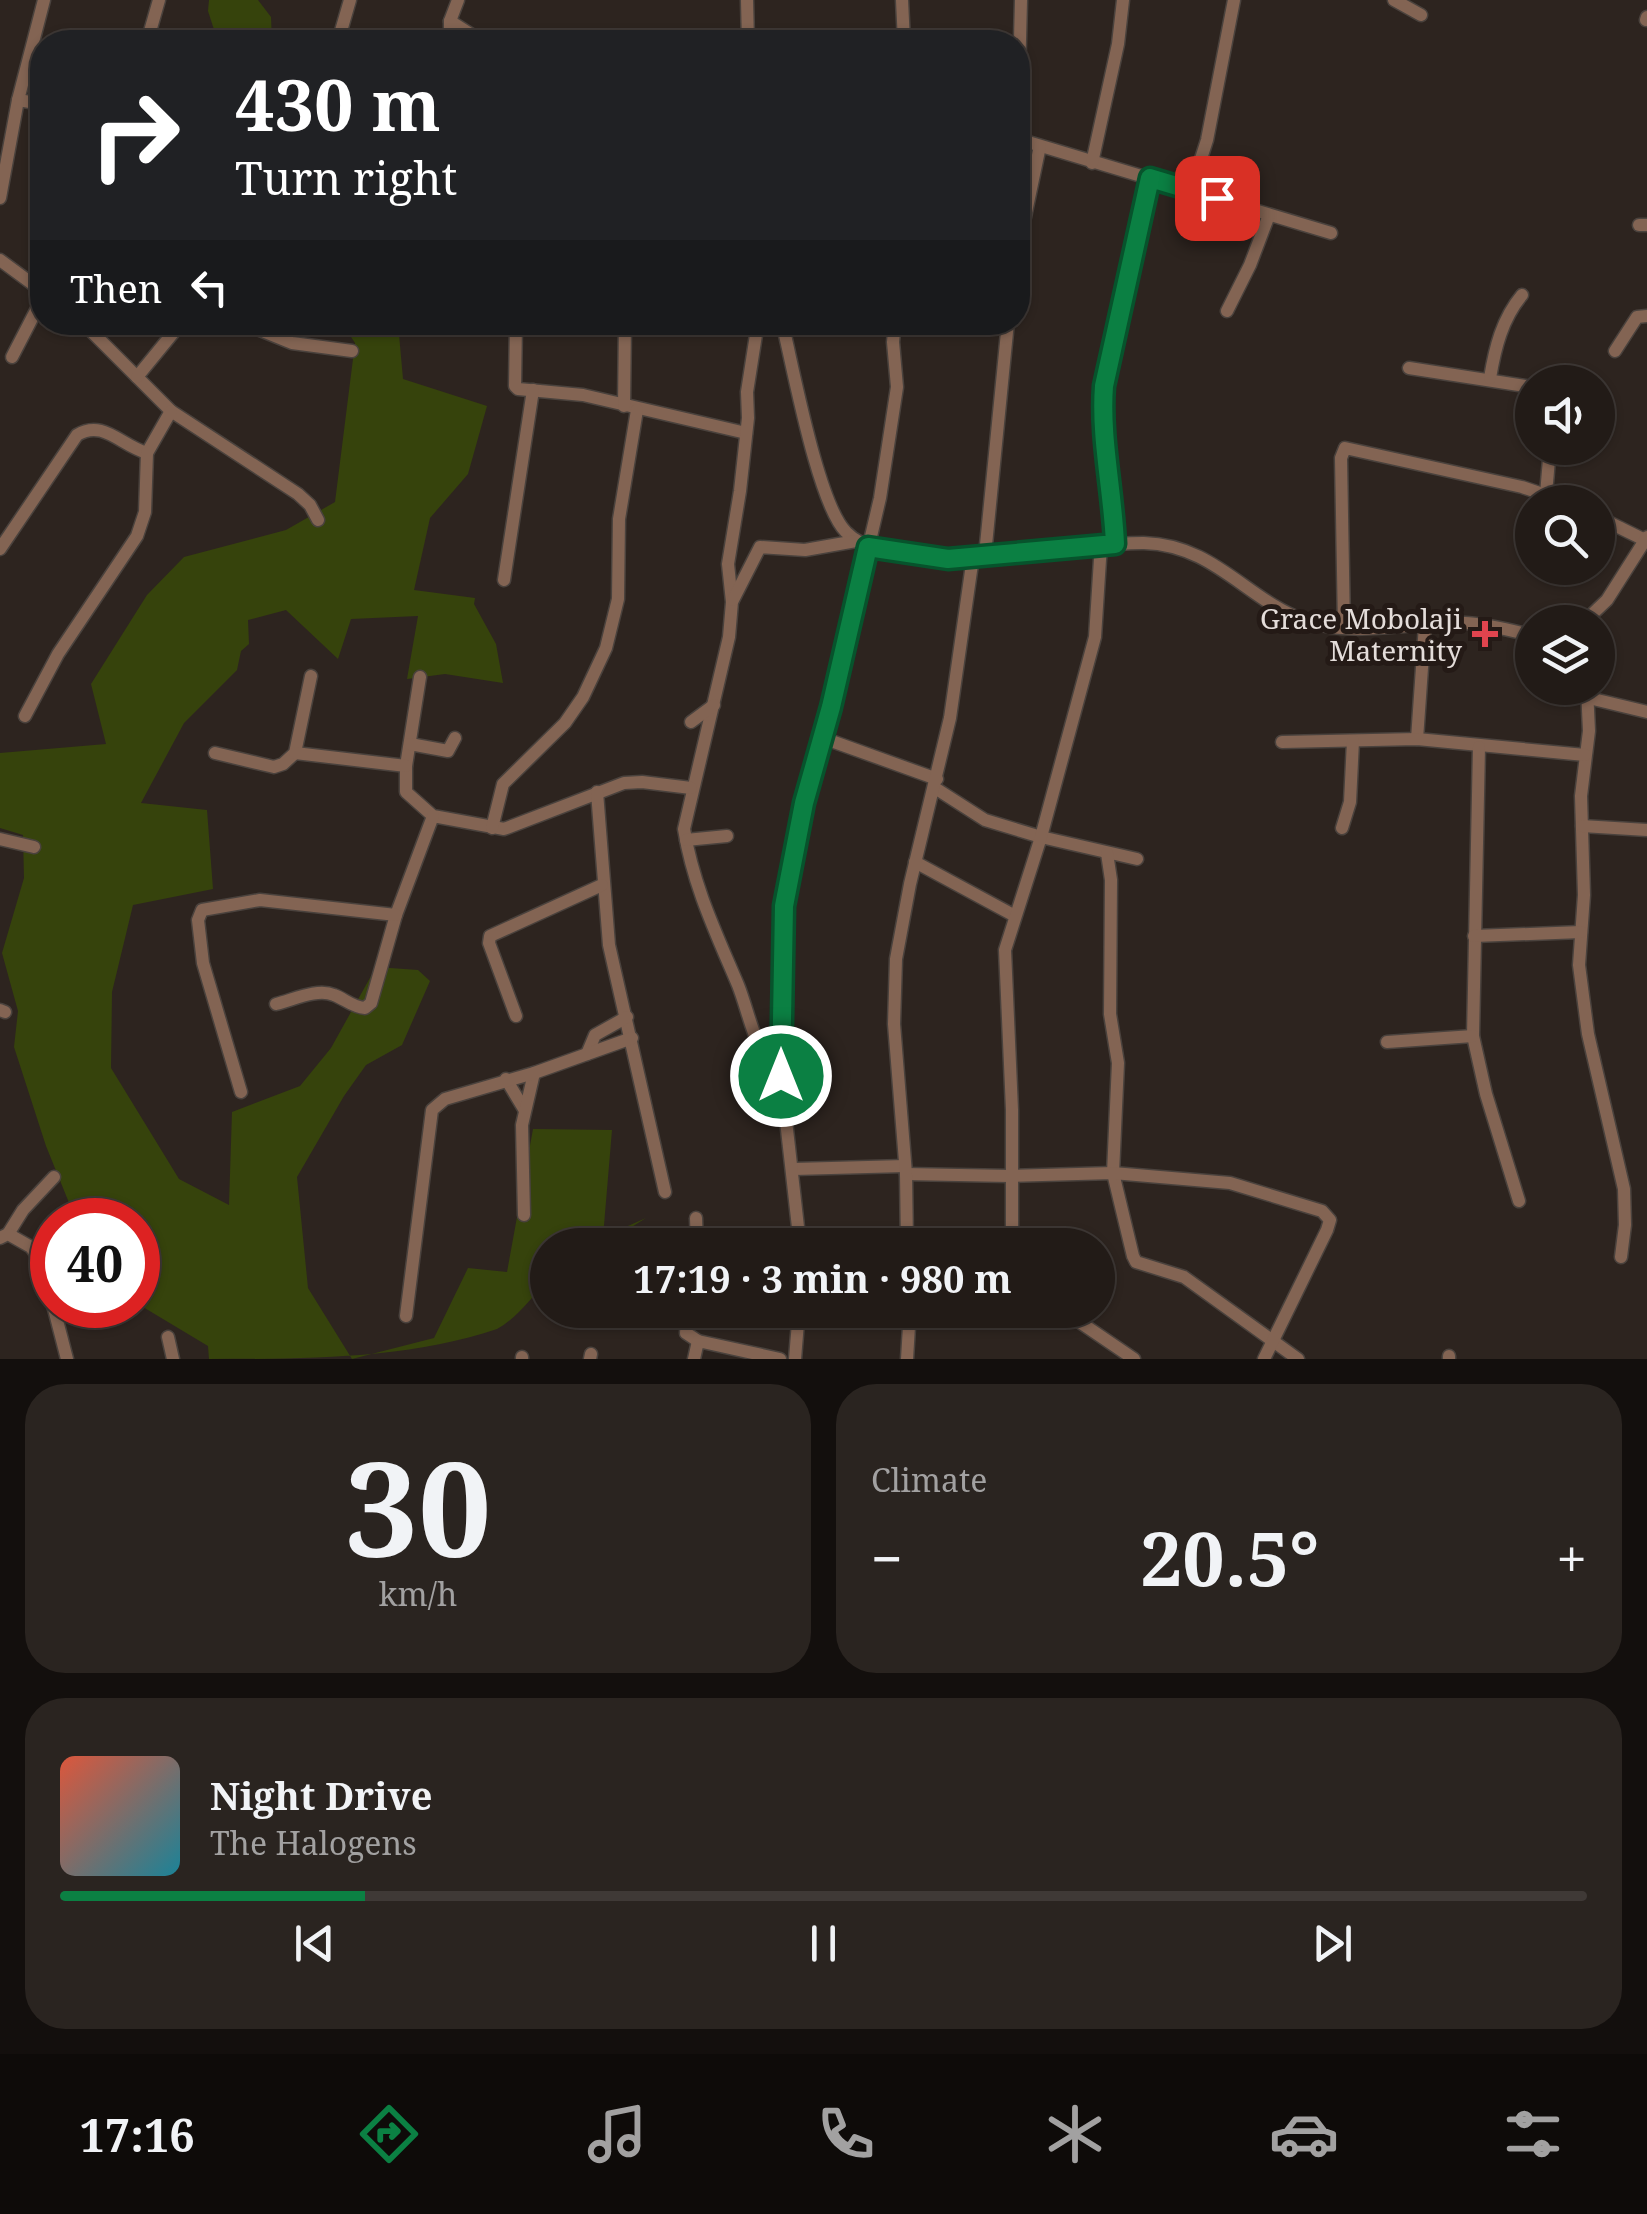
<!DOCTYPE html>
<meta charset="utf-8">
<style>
:root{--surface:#221b17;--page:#2a2420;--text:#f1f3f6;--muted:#a2a1a1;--line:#3f3936;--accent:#0b8043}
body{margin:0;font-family:"Noto Serif",serif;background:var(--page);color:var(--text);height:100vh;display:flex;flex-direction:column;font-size:38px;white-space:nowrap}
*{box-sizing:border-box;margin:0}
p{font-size:32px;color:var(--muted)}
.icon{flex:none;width:55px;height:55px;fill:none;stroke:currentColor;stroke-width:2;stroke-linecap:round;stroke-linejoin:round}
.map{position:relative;height:1359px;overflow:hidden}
.details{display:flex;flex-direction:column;gap:25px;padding:25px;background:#130f0d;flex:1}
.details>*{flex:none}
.hud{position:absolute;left:30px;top:30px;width:1000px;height:305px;border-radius:40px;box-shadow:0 2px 8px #0004,0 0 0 2px var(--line);background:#202124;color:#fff;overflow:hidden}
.buttons{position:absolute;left:1515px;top:365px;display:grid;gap:20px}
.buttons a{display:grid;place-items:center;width:100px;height:100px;border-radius:50%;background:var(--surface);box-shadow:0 2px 8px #0004,0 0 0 2px var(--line);font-size:50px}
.speed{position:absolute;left:30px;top:1198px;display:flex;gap:20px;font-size:50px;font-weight:700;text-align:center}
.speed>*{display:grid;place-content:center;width:130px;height:130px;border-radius:50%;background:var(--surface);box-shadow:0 2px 8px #0004,0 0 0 2px var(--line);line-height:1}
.speed .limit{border:15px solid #d22;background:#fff;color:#111}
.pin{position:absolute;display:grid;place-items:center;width:85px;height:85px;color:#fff;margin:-42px;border-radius:20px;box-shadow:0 5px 15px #0006}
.me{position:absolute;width:110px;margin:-55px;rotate:0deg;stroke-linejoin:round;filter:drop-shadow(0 0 8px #0008)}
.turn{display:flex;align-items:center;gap:35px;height:210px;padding:0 40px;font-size:45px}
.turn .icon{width:130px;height:130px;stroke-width:2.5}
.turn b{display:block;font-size:70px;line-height:85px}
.then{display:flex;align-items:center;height:95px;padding:0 40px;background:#0003;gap:20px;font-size:38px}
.big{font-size:75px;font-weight:700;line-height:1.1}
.details .card{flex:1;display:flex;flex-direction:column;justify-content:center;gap:15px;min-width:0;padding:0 35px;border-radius:40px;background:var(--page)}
.details .dial{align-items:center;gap:0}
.dial b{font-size:130px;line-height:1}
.song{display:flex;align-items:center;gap:30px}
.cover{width:120px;height:120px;border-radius:15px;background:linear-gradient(135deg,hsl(10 70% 55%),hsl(190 70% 35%))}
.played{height:10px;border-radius:5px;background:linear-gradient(90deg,var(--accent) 20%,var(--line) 20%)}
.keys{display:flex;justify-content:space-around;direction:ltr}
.heat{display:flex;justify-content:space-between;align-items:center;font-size:55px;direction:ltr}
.details .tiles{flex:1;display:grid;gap:25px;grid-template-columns:1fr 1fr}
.card:last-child{grid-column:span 2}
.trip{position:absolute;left:530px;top:1228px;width:585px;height:100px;border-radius:50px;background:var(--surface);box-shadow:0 2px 8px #0004,0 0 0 2px var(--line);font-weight:700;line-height:100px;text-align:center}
.tabs{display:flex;height:160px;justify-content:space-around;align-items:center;background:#0e0b09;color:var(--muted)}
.tabs .icon{width:70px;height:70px}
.tabs .current{color:var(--accent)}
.tabs b{font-size:45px;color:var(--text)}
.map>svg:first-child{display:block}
.green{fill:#36430c}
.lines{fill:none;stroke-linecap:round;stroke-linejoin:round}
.minor-casing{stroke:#4a423d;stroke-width:15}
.minor{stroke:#836453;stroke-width:12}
.route-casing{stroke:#07532c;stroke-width:25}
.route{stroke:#0b8043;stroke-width:18}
.health-dot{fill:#e0444e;stroke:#241a16;stroke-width:4}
.labels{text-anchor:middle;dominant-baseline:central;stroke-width:10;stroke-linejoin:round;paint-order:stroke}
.poi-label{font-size:28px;fill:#e4ddda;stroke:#241a16;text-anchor:end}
</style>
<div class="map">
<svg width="1647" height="1359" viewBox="0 0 1647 1359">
<rect width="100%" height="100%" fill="#2d241f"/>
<g class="green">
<path d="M209 0H258L271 17 272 42H218L208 11Z"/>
<path d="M342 323H398L403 379 487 406 468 474 430 518 414 590 475 598 474 604 496 644 503 683 445 674 407 679 418 616 351 619 338 659 286 610 248 620 249 644 241 651 237 670 184 723 141 803 207 810 213 889 133 905 112 992 111 1068 179 1179 229 1205 232 1112 300 1086 331 1048 376 967 418 970 430 981 402 1045 366 1065 344 1096 297 1177 308 1288 352 1359 434 1338 468 1268 507 1272 533 1129 612 1130 603 1237 646 1218 603 1245H548L547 1281C533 1296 516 1319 497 1329 409 1359 305 1359 209 1359L208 1346 138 1304V1220H76L46 1146 14 1047 18 1011 2 953 24 878 23 835 0 828V753L106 744 91 684 147 595 184 557 286 530 335 502 355 343Z"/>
</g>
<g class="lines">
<defs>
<g id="minor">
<path d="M747 0 748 42"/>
<path d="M902 0 904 42"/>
<path d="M1394 0 1421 15"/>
<path d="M1646 20 1647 17"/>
<path d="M450 21 483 42"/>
<path d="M341 31 350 0"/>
<path d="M142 42 149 35 159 0"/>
<path d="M450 42V21L458 0"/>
<path d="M18 100 42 104"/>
<path d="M1018 118 1021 0"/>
<path d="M1018 139 1331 233"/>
<path d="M1092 163 1118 44 1123 0"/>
<path d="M1191 190 1207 140 1234 0"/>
<path d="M0 198 18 100 44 0"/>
<path d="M1639 225H1647"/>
<path d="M1018 250 1040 146"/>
<path d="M0 260 42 291"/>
<path d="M1227 311 1250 265 1269 215"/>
<path d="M82 322 171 411 298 494 310 505 318 520"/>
<path d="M240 322 292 343 352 351"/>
<path d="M516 322 515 386 518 389 583 395 746 433"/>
<path d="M758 322 747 392 748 418 740 491 728 564 732 602 729 637 684 829C693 885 716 933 738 985 750 1015 755 1055 781 1076"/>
<path d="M782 322C793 367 818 504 846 532 892 581 1077 542 1144 543 1215 545 1246 600 1306 621 1353 638 1416 621 1465 623 1488 624 1511 631 1532 635"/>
<path d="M1615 351 1637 317 1647 316"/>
<path d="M12 357 42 299"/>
<path d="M1409 368 1532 387"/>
<path d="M137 377 182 322"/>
<path d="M1490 378C1495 348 1502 319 1522 295"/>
<path d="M624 406 625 322"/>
<path d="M1546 494 1550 448"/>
<path d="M1598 517 1645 540"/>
<path d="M1115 544C1113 492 1100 438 1104 386L1150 179"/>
<path d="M0 549 77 435C103 419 120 445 147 453"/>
<path d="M985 555 1008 322"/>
<path d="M504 580 533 390"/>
<path d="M733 600 760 547 805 550 856 541"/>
<path d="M1584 622 1607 600 1647 537"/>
<path d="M1344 627 1341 458 1345 448 1522 487 1566 502"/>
<path d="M420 677 406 766V792L433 816 504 829 624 783 642 782 691 788"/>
<path d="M1587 688 1589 731 1581 796 1584 895 1579 965 1588 1034 1624 1189 1625 1225 1621 1257"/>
<path d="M1589 698 1647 712"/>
<path d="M25 716 58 654 137 536 145 512 147 453 171 411"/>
<path d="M691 722 714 705"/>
<path d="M823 738 937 779"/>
<path d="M1417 739 1425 625"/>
<path d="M1282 742 1417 739 1585 755"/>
<path d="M410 744 448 751 455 738"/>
<path d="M1479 747 1473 1036 1486 1094 1519 1201"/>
<path d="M215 753 274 767 283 764 295 753 311 676"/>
<path d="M295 753 406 766"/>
<path d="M935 788 985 820 1041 837 1137 859"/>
<path d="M597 792 609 945 665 1192"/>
<path d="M1582 826 1647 830"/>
<path d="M492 828 503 784 565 723 583 697 606 648 618 599 619 519 637 410"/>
<path d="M1342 828 1350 802 1353 741"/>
<path d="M0 839 34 847"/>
<path d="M686 840 727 836"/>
<path d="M1107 853 1111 880 1110 1014 1118 1063 1113 1173 1133 1256 1136 1262 1184 1277 1298 1359"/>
<path d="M915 862 1015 916"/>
<path d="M1474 936 1581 932"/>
<path d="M276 1004C293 1000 317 988 334 995 345 999 352 1007 365 1008L371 1003 396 915 433 816"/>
<path d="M0 1010 5 1012"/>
<path d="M516 1016 489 943 490 936 602 885"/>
<path d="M1387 1042 1473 1036"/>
<path d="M587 1054 595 1035 627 1017"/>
<path d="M506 1079 524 1109"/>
<path d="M241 1092 203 963 198 920 202 910 260 900 396 915"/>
<path d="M794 1169 905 1166"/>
<path d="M906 1174 1010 1176 1113 1173 1230 1183 1322 1211 1330 1220 1327 1230 1264 1359"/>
<path d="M524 1215 522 1125 534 1073"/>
<path d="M696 1218 697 1245"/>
<path d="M8 1234 23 1210 54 1177"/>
<path d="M0 1238 8 1234 31 1247 40 1260 52 1304"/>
<path d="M800 1245 781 1076 784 906 804 803 831 707 880 498 897 387 893 342 895 322"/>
<path d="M907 1245 906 1174 894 1024 896 959 910 884 950 718 973 557"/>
<path d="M1012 1245V1110L1005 950 1041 837 1095 637 1101 544"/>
<path d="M53 1305 67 1359"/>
<path d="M688 1310 686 1333 698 1341"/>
<path d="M1062 1310 1134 1359"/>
<path d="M406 1316 432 1110 445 1099 534 1073 632 1038"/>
<path d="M168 1337 173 1359"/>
<path d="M522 1357V1359"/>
<path d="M590 1359 591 1354"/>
<path d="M694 1359 698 1341 780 1359"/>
<path d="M795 1359 799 1310"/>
<path d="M907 1359 910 1310"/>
<path d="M1449 1359V1356"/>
</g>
</defs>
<use href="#minor" class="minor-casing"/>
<use href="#minor" class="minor"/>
</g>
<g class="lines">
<defs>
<path id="route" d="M781 1076 784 906 804 803 831 707 868 547 948 559 1115 544C1113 492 1100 438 1104 386L1150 178 1217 198"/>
</defs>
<use href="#route" class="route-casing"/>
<use href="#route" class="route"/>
</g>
<path class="health-dot" d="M1480 619h10v10h10v10h-10v10h-10v-10h-10v-10h10z"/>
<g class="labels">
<g class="poi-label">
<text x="1462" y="618">Grace Mobolaji<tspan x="1462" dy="32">Maternity</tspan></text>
</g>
</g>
</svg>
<div class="buttons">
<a><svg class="icon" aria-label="sound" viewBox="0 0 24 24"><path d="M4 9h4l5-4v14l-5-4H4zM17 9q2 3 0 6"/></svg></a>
<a><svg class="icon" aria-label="search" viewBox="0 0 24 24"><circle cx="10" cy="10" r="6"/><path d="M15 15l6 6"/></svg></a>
<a><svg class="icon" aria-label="layers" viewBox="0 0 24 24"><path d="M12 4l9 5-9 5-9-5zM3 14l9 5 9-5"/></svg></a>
</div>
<div class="speed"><div class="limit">40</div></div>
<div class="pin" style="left:1217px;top:198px;background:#d93025"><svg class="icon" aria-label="arrive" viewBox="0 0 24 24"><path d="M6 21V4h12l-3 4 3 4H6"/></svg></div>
<svg class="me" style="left:781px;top:1076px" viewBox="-20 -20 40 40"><circle r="17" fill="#0b8043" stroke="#fff" stroke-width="3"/><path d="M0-11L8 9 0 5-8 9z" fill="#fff"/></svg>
<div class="trip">17:19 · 3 min · 980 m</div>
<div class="hud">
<div class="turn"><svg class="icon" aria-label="right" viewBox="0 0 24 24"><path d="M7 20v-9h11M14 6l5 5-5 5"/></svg><div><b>430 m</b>Turn right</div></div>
<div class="then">Then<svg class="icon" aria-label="left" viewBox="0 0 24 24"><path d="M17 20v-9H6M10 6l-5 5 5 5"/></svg></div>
</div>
</div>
<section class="details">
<div class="tiles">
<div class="card dial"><b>30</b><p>km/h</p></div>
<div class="card"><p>Climate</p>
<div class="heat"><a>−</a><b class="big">20.5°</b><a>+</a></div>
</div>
<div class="card">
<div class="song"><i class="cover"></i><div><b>Night Drive</b><p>The Halogens</p></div></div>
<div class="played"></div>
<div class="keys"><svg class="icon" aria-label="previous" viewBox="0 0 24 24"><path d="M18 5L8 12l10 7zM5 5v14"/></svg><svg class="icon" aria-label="pause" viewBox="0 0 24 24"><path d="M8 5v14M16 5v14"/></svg><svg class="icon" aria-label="next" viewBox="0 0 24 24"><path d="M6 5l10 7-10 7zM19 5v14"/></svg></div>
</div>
</div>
</section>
<nav class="tabs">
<b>17:16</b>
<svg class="icon current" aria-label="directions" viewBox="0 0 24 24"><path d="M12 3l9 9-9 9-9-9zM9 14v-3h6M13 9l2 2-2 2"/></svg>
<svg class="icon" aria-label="music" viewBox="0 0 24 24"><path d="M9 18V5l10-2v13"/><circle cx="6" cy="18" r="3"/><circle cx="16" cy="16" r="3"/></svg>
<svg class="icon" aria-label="phone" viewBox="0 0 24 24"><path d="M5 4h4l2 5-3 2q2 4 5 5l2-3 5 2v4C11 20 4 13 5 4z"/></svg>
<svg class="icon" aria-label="climate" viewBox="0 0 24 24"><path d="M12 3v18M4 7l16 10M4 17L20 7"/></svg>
<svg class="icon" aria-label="car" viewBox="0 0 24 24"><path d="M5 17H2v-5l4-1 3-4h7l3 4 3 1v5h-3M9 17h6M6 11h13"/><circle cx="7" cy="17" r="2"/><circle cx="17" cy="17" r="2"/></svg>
<svg class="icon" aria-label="filters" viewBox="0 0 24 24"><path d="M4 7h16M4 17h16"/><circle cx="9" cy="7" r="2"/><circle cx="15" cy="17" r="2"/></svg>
</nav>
